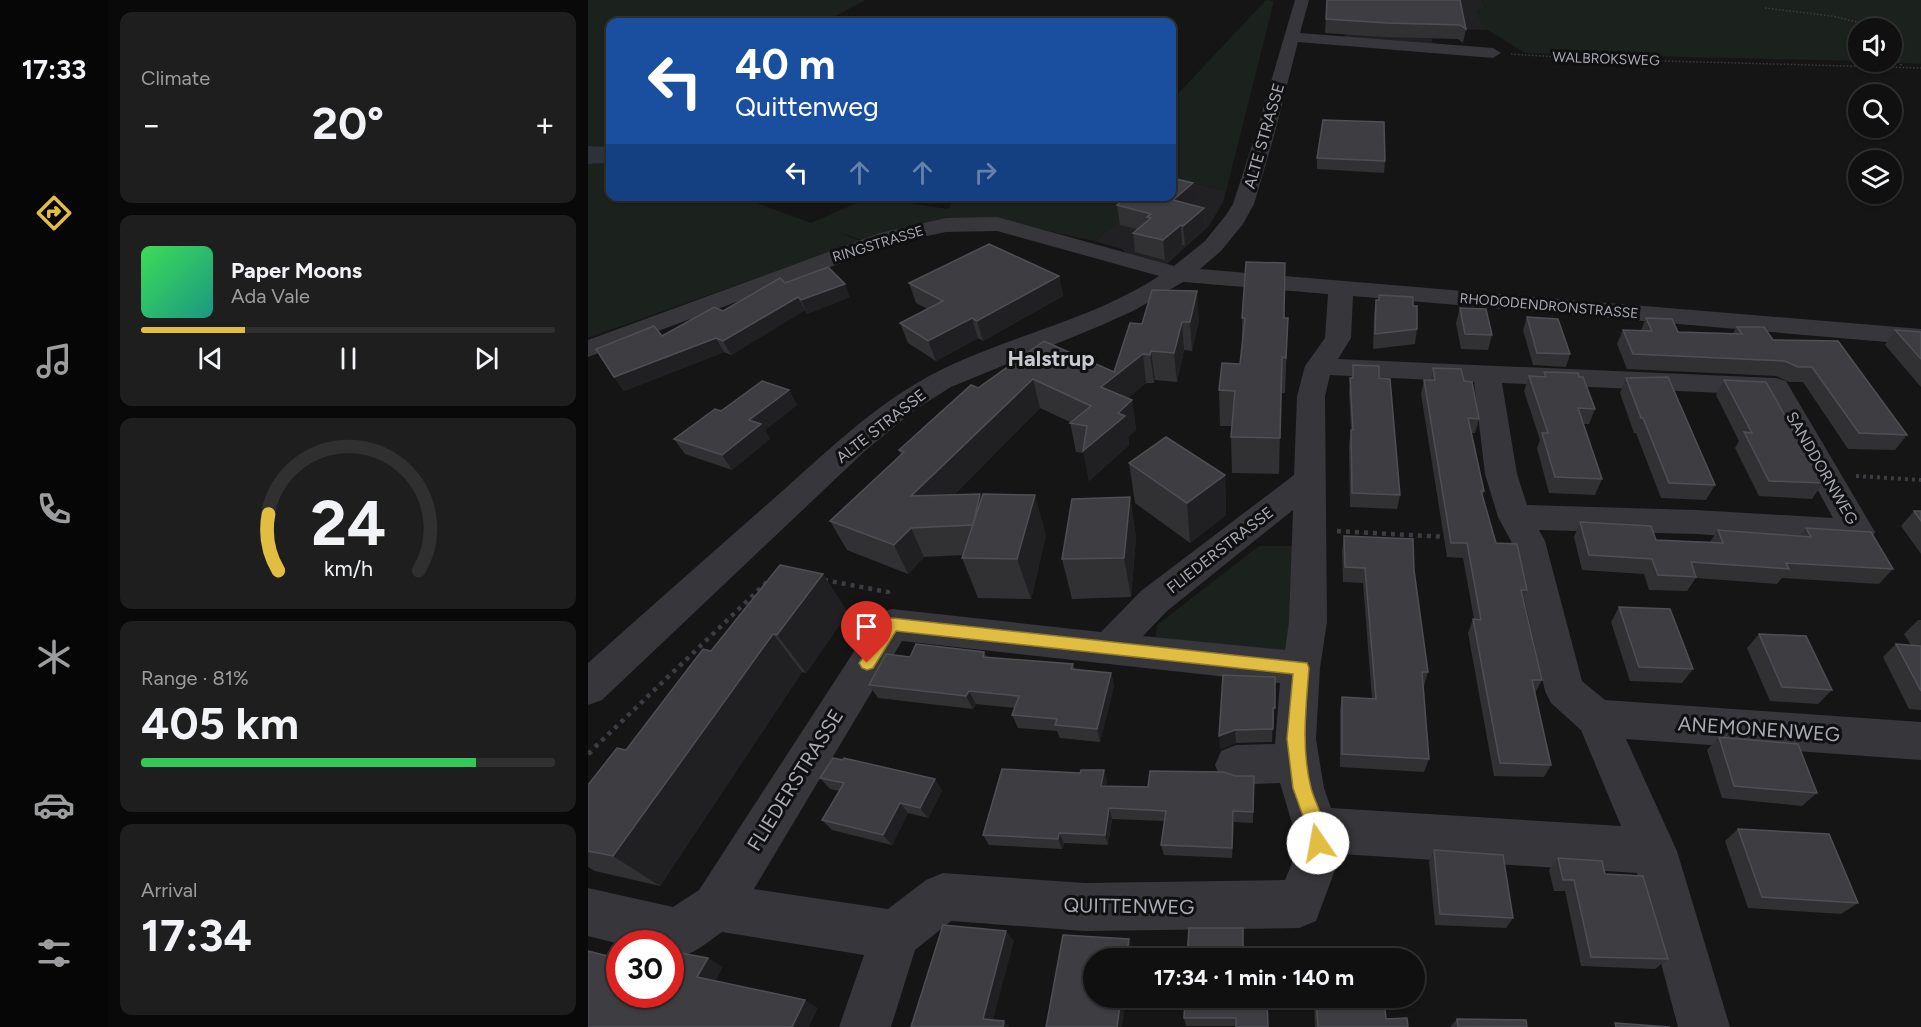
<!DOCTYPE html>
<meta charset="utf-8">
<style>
:root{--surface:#101010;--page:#1e1e1e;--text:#f1f3f6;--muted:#9c9d9f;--line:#303030;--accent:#e1be42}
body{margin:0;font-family:Figtree,sans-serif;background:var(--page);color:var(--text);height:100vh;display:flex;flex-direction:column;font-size:22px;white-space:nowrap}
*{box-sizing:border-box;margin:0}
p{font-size:20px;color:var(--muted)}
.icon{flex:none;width:33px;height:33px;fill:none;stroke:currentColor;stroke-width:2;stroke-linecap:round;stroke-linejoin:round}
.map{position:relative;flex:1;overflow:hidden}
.drawer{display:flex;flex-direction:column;gap:12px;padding:12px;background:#090909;width:480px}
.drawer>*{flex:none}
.top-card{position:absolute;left:18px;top:18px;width:570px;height:183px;border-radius:12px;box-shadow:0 2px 4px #0004,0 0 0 2px var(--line);background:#1a4fa0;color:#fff;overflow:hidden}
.buttons{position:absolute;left:1260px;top:18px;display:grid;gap:12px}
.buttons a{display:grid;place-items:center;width:54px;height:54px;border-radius:50%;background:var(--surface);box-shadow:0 2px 4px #0004,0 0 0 2px var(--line);font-size:30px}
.speed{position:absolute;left:18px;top:930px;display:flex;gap:12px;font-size:30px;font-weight:700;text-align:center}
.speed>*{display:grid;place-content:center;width:78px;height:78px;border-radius:50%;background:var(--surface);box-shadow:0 2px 4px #0004,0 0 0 2px var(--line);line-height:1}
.speed .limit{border:9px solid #d22;background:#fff;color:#111}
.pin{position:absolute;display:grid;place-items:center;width:51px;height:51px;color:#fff;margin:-62px -26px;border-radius:50% 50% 50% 0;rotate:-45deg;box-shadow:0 0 6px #0007}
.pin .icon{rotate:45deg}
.me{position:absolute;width:66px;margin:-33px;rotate:348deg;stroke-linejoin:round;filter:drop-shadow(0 0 4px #0008)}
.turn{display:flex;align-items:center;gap:21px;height:126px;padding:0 30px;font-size:27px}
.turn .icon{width:78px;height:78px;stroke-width:2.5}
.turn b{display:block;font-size:42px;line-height:51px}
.lanes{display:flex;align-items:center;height:57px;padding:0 30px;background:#0003;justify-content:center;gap:30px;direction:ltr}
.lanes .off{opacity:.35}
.big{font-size:45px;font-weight:700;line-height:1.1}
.drawer .card{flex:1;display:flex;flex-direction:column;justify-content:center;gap:9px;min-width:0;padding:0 21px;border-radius:12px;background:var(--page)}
.drawer .dial{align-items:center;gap:0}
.dial svg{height:156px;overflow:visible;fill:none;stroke:var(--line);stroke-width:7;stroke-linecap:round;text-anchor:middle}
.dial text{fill:var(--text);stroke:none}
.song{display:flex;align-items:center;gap:18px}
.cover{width:72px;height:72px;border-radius:9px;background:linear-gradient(135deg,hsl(130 70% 55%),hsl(170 70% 35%))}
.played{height:6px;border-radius:3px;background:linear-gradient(90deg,var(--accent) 25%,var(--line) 25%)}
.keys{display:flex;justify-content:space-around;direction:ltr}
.heat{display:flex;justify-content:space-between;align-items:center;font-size:33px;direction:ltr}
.charge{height:9px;border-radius:4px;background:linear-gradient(90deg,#34c759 81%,var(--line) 0)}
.trip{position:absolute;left:495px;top:948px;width:342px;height:60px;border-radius:30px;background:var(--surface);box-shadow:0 2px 4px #0004,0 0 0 2px var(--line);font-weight:700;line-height:60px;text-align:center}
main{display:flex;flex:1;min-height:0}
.tab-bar{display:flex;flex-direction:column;width:108px;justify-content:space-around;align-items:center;background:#060606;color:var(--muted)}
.tab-bar .icon{width:42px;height:42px}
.tab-bar .selected{color:var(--accent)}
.tab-bar b{font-size:27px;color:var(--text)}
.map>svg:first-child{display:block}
.built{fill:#212123}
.green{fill:#1b211d}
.water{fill:#2c3239}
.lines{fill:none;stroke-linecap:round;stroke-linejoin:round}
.path-far3{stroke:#3c3d42;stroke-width:1.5;stroke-dasharray:1.5 2;stroke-linecap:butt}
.path-far2{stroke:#3c3d42;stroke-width:4;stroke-dasharray:3 4;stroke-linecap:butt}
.path-far1{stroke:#3c3d42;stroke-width:4.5;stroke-dasharray:4 5;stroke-linecap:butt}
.path{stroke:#3c3d42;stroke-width:5;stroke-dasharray:4.5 7;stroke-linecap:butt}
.minor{fill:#36363b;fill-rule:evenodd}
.wall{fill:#313134}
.shaded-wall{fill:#202022}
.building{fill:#3e3e42;stroke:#4e4f54;stroke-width:1.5}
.route{fill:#e1be42;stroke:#927c2b;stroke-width:1.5}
.labels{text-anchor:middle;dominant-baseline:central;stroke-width:6;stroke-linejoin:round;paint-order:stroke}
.far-street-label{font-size:14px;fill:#a8aab5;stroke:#101011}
.street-label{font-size:16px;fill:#a8aab5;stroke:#101011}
.near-street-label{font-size:20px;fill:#a8aab5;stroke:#101011}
.district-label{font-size:22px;font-weight:bold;fill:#c8cad2;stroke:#101011}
</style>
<main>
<nav class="tab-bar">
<b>17:33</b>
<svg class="icon selected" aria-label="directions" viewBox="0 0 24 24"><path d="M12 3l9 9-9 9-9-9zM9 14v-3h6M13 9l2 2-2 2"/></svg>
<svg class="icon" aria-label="music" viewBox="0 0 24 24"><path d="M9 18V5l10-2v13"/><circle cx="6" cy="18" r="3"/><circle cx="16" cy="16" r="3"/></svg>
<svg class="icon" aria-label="phone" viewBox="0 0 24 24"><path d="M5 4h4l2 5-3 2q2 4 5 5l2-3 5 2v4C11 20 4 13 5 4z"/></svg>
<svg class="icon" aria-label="climate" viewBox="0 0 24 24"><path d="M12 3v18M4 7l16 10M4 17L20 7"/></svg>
<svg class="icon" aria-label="car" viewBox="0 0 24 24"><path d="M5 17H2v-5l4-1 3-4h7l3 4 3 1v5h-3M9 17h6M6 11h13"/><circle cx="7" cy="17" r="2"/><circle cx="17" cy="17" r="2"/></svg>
<svg class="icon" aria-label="filters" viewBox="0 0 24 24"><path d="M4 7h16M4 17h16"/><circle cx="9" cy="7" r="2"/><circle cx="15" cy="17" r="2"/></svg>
</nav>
<section class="drawer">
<div class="card"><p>Climate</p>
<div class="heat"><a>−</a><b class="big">20°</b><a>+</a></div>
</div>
<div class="card">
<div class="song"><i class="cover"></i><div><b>Paper Moons</b><p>Ada Vale</p></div></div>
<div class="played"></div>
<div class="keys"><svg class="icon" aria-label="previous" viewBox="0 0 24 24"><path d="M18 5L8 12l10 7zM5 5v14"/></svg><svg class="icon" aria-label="pause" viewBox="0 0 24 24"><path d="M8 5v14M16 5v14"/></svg><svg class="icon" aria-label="next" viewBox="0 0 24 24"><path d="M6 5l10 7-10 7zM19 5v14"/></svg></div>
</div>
<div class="card dial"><svg viewBox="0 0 100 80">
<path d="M14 69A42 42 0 1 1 86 69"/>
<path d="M14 69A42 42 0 0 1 9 40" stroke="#e1be42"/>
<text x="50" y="56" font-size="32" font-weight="700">24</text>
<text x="50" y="72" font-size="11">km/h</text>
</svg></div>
<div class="card"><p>Range · 81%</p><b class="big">405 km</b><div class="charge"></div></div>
<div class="card"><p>Arrival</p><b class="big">17:34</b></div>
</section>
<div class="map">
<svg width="1333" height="1027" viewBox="0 0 1333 1027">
<rect width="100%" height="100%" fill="#151516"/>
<g class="built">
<path d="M821 0H893L898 7 889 11 895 26 900 30 842 28 845 47 757 38 756 28Z"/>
<path d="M584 178 638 191 635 202 621 226 579 264 539 255 534 249 506 241 561 197 584 196Z"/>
</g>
<g class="green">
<path d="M0 0H278L236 22H22V147L0 146Z"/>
<path d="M678 0 686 1 638 191 584 178V100Z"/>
<path d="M893 0H1333V64L1302 62 1304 28H1270V61L937 53 895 27 889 11 898 7Z"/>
<path d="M22 163V196L152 197 223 223 282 197 360 209 367 197H561L506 241 430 224 274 240 247 231 272 241 0 338V164Z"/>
<path d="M671 546H711L707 652 567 645 569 625Z"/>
</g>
<path class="water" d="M0 146 22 147V163L0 164Z"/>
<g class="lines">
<g class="path-far3">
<path d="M1177 8 1244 16 1282 25 1285 28"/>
<path d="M1304 53 1314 66"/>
<path d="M923 54 1001 59 1333 68"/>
</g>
<path class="path-far2" d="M1268 476 1333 480"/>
<g class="path-far1">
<path d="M749 531 859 537"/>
<path d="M236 580 300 592 301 597"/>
<path d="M7 747 179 582"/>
</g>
<path class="path" d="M0 754 9 746"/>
<path class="minor" d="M707 0H721L712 33 905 48 913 53 905 58 710 42 686 136 666 204 655 224 633 251 612 269 1333 329V345L765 296 763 338 750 359 1188 378 1198 381 1287 532 1282 541 1270 545 1108 534 951 530 957 541 994 681 1017 700 1333 722V760L1038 739 1089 851 1142 1027H1090L1049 873 753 854 728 921 711 928 497 931 363 921 327 950 303 1027H251L276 955 134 932C119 942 101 960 82 956V944H32L0 936V888L85 907 111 890 291 613 304 609 513 632 553 591 706 475 709 396 717 366 737 338 740 294 595 282 547 310 514 325 363 387 328 409 278 450 14 700 0 705V663C63 607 127 550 191 494 235 455 278 413 329 383 405 338 496 325 571 276L409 231 358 232 307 243 0 357V340L292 233 358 218 409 217 586 266 617 241 638 215 645 204 667 136ZM742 375 886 382 897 474 910 517 923 541 957 691 963 703 993 730 1033 826 743 808 736 788 728 739 732 668 739 622 737 396ZM914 383 1178 395 1245 518 1108 510 939 505 929 474ZM705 510 701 622 697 650 555 636 579 611ZM314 641 692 683 687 744 648 745 633 751 627 765 633 779 648 785 692 783 706 830 707 856 697 880 497 883 355 873 338 880 300 909 166 889Z"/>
</g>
<g class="wall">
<path d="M739 0H872L878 29 875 43 870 39 797 37 737 33Z"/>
<path d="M729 158 797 161 796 173 729 169Z"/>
<path d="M606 202 603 205 616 208 617 227 597 245H594L577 260 547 252 545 233 549 229 532 225 529 205Z"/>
<path d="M471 276 475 296 395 341 390 338 348 361 320 343 312 323 340 309 328 303 321 283Z"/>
<path d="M197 283 262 297 219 314 217 310 143 355 136 352 36 391 26 377 74 336 135 311Z"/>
<path d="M791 295 825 306 829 329 827 344 785 349 786 314 788 300H790Z"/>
<path d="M872 308 904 335 900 350 873 349 868 323Z"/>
<path d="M939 317 982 354 978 367 945 365 935 330Z"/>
<path d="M654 318H700L697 393H693L691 474 644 473 643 437 644 426H632L631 390 652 364 654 341Z"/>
<path d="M1058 318 1090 332 1145 333 1149 327 1185 340 1250 341 1319 435 1307 450 1260 449 1215 382H1201L1188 376 1039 369 1029 344 1035 330H1053Z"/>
<path d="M611 320 604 351 596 350 589 382 567 380 566 383H558L540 398 544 400 548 430 540 437 541 445 501 481 496 453 488 452 482 422 452 408 366 495 394 498 458 535 443 599 390 598 374 558 375 555 336 557 320 574 259 550 242 521 313 455 311 450 390 388 456 341 526 372 554 324Z"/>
<path d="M1307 330 1333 332V387L1297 345Z"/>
<path d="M765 365 791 378 812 495 809 509 762 507 761 444 763 430 761 392Z"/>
<path d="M845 368 876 381 891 419 887 433H884L896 491 895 497 908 543 939 590 935 599 954 680 947 693 963 765 956 777 906 776 880 633 885 619H886L875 558 859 557 833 394 836 380H843Z"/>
<path d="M956 372 1007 409 1001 424H995L1014 479 1007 495 961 493 949 448 952 440 936 391 941 376H955Z"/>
<path d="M1038 378 1127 485 1118 500 1073 498 1048 433H1046L1032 393Z"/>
<path d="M1136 380 1235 483 1224 499 1171 496 1147 448 1151 441 1128 395Z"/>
<path d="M201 390 209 405 177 430 182 439 144 470 97 454 86 439 133 411Z"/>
<path d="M541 463 637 475 638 515 602 543 547 503Z"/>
<path d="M542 497 548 537 543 597 484 599 474 559Z"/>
<path d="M1326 511H1333V554L1313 526Z"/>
<path d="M992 522 1068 540 1122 542 1130 530 1212 536 1218 528 1305 569 1291 584 1194 578 1189 584 1108 578 1099 591 1061 590 1056 574 994 570 986 537Z"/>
<path d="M756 536 826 570 840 672 836 686H835L841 759 836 772 752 767V710L754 697 784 699 775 583 755 582 754 551Z"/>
<path d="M235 574 260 613 218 673 214 672 72 886 7 871 0 867V785L38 750 123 651Z"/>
<path d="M1031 607 1105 669 1094 683 1042 681 1023 622Z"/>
<path d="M1330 620H1333V710L1321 709 1295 657 1308 644 1323 645 1316 634Z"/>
<path d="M1171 634 1244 690 1230 704 1182 701 1159 648Z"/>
<path d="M396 652 399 657 485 664 487 670 523 673 526 686 512 742 472 738 469 731 430 728 424 715 427 708 388 704 385 709 290 698 281 685 322 657Z"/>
<path d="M687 677 686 721H685L684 742 648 743 632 749Z"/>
<path d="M1131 737 1229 793 1214 806 1134 798 1119 750Z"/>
<path d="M516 770 519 781 518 786H666L665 823 646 822 644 858 576 855 573 845 576 821 524 819 520 845 476 843 474 849 401 845 395 835 492 773Z"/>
<path d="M232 778 354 790 340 818 320 813 304 845 244 830 234 820 252 791 242 789Z"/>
<path d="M1150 829 1270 903 1253 914 1160 908 1137 841Z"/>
<path d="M846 850 925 918 918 928 847 925 841 862Z"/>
<path d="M970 858 1017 874 1080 959 1067 969 993 966 977 891H966L961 870Z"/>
<path d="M679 998 648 1026H598L596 1018Z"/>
<path d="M726 998H796L798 1019 820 1027H727Z"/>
<path d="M869 1019 939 1027H862Z"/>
</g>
<g class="shaded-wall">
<path d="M605 183 606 202 586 220 585 200Z"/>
<path d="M616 208 617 227 597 245 595 226Z"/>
<path d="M593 225 594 245 577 260 575 240Z"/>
<path d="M471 276 475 296 395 341 389 321Z"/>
<path d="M257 284 262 297 219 314 213 300Z"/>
<path d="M609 291 611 320 604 351 602 322Z"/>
<path d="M210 297 217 310 143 355 135 341Z"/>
<path d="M384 318 390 338 348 361 340 341Z"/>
<path d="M594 322 596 350 589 382 586 353Z"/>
<path d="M128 338 136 352 36 391 26 377Z"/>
<path d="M563 351 567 380 566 383 562 355Z"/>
<path d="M555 354 558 383 518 416 513 387Z"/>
<path d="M445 379 452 408 336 525 323 496Z"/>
<path d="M201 390 209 405 177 430 182 439 144 470 134 455 161 420Z"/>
<path d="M544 400 548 430 540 437 541 445 501 481 495 451 530 413Z"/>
<path d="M637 475 638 515 602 543 599 503Z"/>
<path d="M392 494 402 523 385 525Z"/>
<path d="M447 495 458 535 443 599 429 559Z"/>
<path d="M542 497 548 537 543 597 536 558Z"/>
<path d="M323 528 336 557 320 574 306 545Z"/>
<path d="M235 574 260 613 218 673 189 635Z"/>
<path d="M185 634 214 672 72 886 25 856Z"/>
<path d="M523 673 526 686 512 742 509 729Z"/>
<path d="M381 691 388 704 385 709 378 696Z"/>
<path d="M647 730 648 743 632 749 631 736Z"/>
<path d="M516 770 519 781 516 797 513 786Z"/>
<path d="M347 779 354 790 340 818 332 808Z"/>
<path d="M312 803 320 813 304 845 295 835Z"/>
<path d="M521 808 524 819 520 845 517 835Z"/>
<path d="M645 811 646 822 644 858V848Z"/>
<path d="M471 833 476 843 474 849 470 839Z"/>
<path d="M418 931 426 941 403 1027 395 1019Z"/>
<path d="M541 939 545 949 543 958H538Z"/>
<path d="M120 958 135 967 125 985 109 977Z"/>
<path d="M533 998H538L534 1027H529Z"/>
<path d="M217 1000 230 1008 221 1027H204Z"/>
<path d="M416 1021 422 1027H415Z"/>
</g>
<g class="building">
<path d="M739 0H872L878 29 872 25 799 23 738 19Z"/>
<path d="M735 120 796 122 797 161 729 158Z"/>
<path d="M584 178 605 183 585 200 616 208 595 226 593 225 575 240 545 233 563 218 559 217 563 214 529 205 541 196H584Z"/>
<path d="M401 244 471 276 389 321 384 318 340 341 312 323 355 301 321 283Z"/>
<path d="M658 262 697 263 696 318H700L698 358 694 357 692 438 643 437 647 391 631 390 634 363 652 364 657 318H654Z"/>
<path d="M240 267 257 284 213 300 210 297 135 341 128 338 26 377 8 349 66 326 74 336 126 307 135 311 192 278 197 283Z"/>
<path d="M564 290 609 291 602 322H594L586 353 563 351 562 355 555 354 513 387 544 400 530 413 537 416 495 451 499 426 482 423 503 406 445 379 323 496 392 494 385 525 323 528 306 545 242 521 316 452 311 450 383 385 390 388 456 341 526 372 542 323 554 324Z"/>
<path d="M791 295 825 297V306H829V329L787 334 788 300H791Z"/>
<path d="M872 308 898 309 904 335 877 334Z"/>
<path d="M939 317 970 319 982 354 949 353Z"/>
<path d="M1058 318 1084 319 1090 332 1154 334 1149 327H1176L1185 340 1250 341 1319 435 1271 433 1224 367H1210L1197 361 1045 354 1035 330 1064 331Z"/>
<path d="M1307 330 1333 332V359Z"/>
<path d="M765 365 791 366V378L802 379 812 495 764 493 763 430H765L762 378H765Z"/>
<path d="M845 368 873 369 876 381 884 382 891 419 880 418 896 491H893L908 543 929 544 939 590H933L954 680H944L963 765 912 763 885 619 893 620 879 543H863L836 380H847Z"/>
<path d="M956 372 990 373 991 377H995L1007 409 990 408 1014 479 967 477 954 433H960L941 376 958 377Z"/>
<path d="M1080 377 1127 485 1081 483 1055 418H1053L1038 378Z"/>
<path d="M1136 380 1178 382 1235 483 1181 481 1156 432 1164 433Z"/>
<path d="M174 381 201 390 161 420 173 424 134 455 86 439 127 409 133 411Z"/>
<path d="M578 437 637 475 599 503 541 463Z"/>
<path d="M395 494 447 495 429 559 374 558Z"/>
<path d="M542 497 536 558 474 559 484 499Z"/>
<path d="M1326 511H1333V521Z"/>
<path d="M992 522 1063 526 1068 540 1135 543 1130 530 1223 537 1218 528 1283 532 1305 569 1198 563 1201 569 1103 562 1108 577 1070 575 1064 559 1001 555Z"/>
<path d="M756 536 825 539 826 570 840 672H834L841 759 754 754V697L788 699 777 568 757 567Z"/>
<path d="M192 565 235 574 189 635 185 634 25 856 0 851V785L29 748 38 750 115 649 123 651Z"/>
<path d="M1031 607 1082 609 1105 669 1051 667Z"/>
<path d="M1171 634 1218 636 1244 690 1194 687Z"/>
<path d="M328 644 396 652 395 657 485 664 483 669 523 673 509 729 467 725 469 719 424 715 431 696 381 691 378 696 281 685 298 654 322 657Z"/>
<path d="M1308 644 1333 646V691Z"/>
<path d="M635 675 687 677V708H685V729L647 730 631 736Z"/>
<path d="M1131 737 1210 744 1229 793 1146 786Z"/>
<path d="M245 758 255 760 256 758 347 779 332 808 312 803 295 835 234 820 256 783 232 778Z"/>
<path d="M414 769 492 773 493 770H516L513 786 560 787 562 771 635 772 648 776H666L665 812 645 811 644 848 573 845 578 811 521 808 517 835 471 833 470 839 395 835Z"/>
<path d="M1150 829 1241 834 1270 903 1174 897Z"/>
<path d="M846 850 915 855 925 918 852 914Z"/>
<path d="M970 858 1014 861 1017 874 1055 876 1080 959 1003 957 986 880H975Z"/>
<path d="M355 925 418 931 395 1019 416 1021 415 1027H323Z"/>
<path d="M601 928H655V958H599Z"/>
<path d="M475 935 541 939 538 958H506V998H533L529 1027H458Z"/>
<path d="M0 951 32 959V994H82V951L120 958 109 977 217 1000 204 1027H0Z"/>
<path d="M790 952 791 958H725V953Z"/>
<path d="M597 998H679L680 1027H648V1018H596Z"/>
<path d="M728 998H796L798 1019 819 1018 820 1027H730Z"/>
<path d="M869 1019 938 1020 939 1027H870Z"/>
<path d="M1027 1023 1082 1027H1028Z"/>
</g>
<path class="route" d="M304 618 719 663 721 668C718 708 713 748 723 788 728 808 745 829 736 850L730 852 723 850 720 830 705 788 699 739 705 674 308 631 285 668 279 670 274 668 271 663 274 659 298 620Z"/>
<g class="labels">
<g class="far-street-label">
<text transform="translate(1018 59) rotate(2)">WALBROKSWEG</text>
<text transform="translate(290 244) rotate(-17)">RINGSTRASSE</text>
<text transform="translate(961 306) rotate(5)">RHODODENDRONSTRASSE</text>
</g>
<g class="street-label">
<text transform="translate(676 136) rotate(-74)">ALTE STRASSE</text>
<text transform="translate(293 426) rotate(-38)">ALTE STRASSE</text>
<text transform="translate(1234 468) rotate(60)">SANDDORNWEG</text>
<text transform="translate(632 550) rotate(-38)">FLIEDERSTRASSE</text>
</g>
<g class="near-street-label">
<text transform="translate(1171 729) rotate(4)">ANEMONENWEG</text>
<text transform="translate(207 780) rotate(-58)">FLIEDERSTRASSE</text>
<text transform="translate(541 906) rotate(1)">QUITTENWEG</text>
</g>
<g class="district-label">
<text x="463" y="358">Halstrup</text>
</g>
</g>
</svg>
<div class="buttons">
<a><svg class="icon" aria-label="sound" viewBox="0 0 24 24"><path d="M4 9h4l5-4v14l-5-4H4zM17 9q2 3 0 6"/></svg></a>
<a><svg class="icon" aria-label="search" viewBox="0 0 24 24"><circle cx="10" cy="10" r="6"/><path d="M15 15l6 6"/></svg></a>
<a><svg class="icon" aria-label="layers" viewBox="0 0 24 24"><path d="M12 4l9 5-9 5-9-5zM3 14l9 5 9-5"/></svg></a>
</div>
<div class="speed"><div class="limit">30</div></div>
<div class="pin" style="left:279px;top:663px;background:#d93025"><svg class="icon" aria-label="arrive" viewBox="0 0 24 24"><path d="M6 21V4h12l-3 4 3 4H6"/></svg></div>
<svg class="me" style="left:730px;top:843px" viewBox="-20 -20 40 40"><circle r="19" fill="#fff"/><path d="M0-13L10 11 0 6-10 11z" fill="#e1be42"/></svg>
<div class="trip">17:34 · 1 min · 140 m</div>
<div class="top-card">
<div class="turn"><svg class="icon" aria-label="left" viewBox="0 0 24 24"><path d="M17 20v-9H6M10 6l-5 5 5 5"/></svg><div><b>40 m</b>Quittenweg</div></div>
<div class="lanes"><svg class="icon" aria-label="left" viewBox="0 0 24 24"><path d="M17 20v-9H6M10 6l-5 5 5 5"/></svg><svg class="icon off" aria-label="ahead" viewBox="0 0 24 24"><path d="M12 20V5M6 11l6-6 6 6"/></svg><svg class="icon off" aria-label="ahead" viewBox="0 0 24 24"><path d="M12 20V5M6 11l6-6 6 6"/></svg><svg class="icon off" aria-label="right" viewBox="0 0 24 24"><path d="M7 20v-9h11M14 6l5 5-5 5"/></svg></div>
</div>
</div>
</main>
